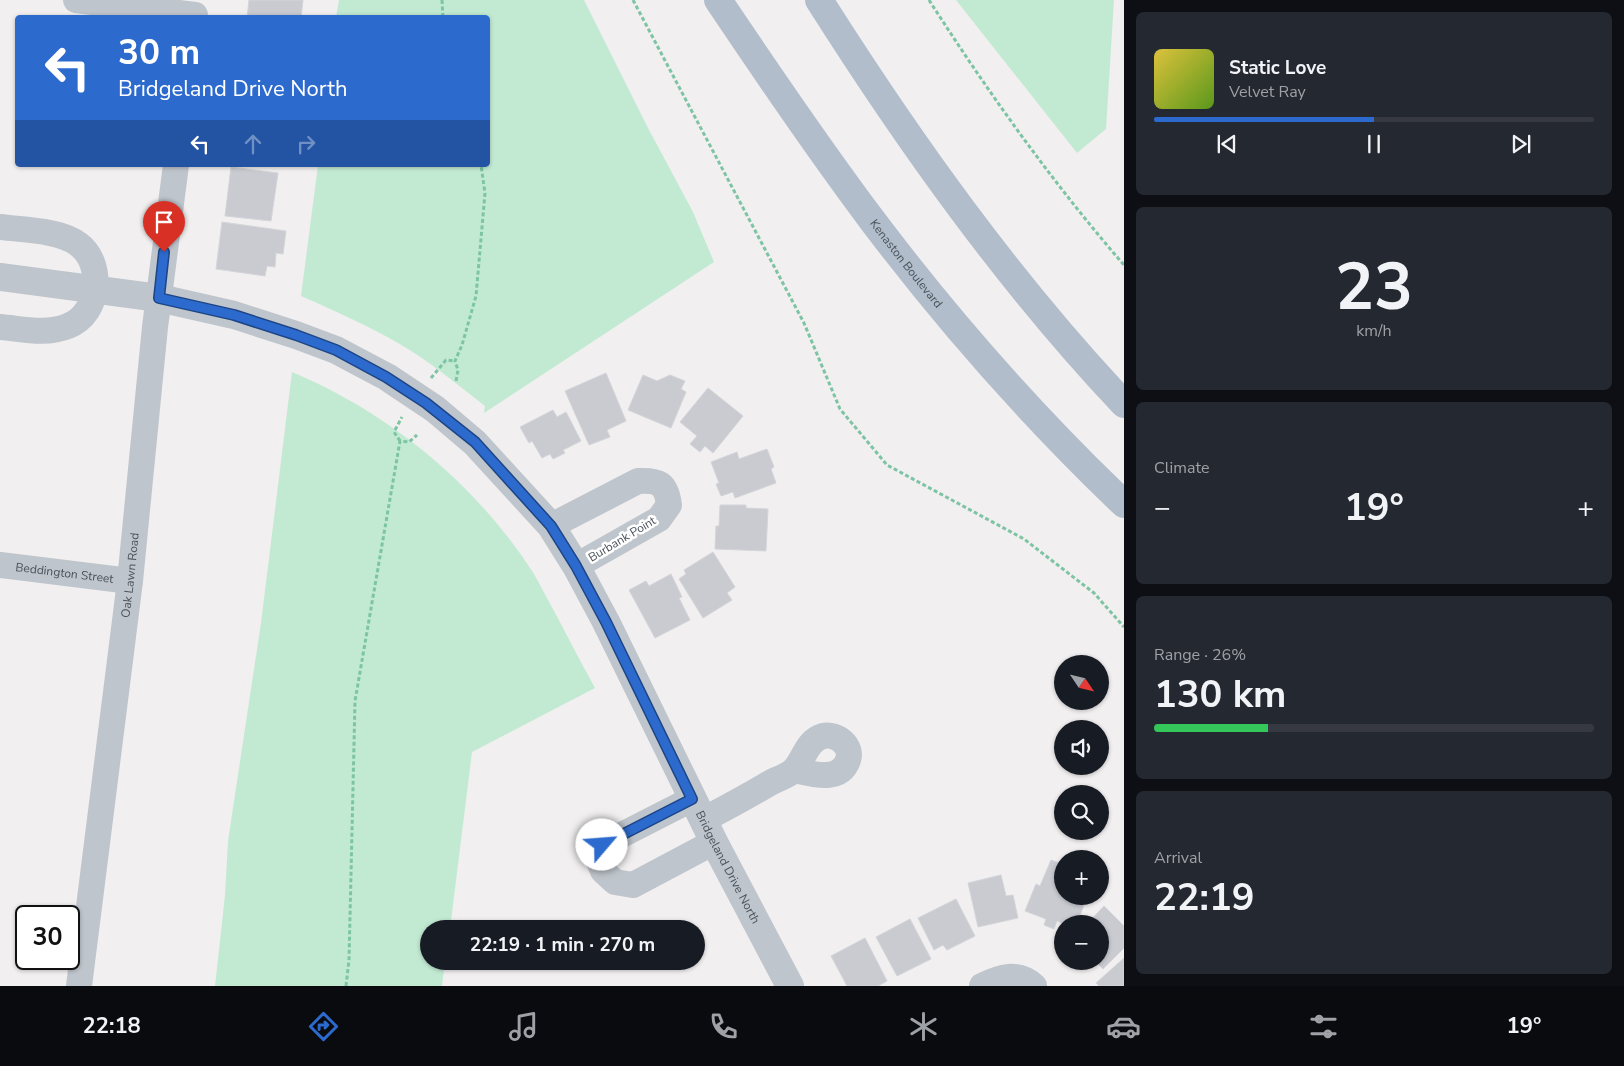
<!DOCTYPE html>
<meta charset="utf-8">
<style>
:root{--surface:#171b24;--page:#242831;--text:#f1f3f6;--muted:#9ea1a6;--line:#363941;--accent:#2c6acd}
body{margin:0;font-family:"Nunito Sans",sans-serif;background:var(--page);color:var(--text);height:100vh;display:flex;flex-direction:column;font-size:19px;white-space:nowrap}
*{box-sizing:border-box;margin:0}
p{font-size:16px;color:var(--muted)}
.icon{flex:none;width:28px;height:28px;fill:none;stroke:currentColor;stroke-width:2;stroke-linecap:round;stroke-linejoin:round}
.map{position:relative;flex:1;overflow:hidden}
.side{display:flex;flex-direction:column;gap:12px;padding:12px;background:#0d0f14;width:500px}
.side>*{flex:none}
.top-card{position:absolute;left:15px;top:15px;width:475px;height:152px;border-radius:5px;box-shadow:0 1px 4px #0004;background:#2c6acd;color:#fff;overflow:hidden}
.needle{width:32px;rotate:125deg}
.controls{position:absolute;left:1054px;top:655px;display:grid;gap:10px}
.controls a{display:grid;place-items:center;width:55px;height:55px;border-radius:50%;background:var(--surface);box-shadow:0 1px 4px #0004;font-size:25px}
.speed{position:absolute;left:15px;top:905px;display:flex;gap:10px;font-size:25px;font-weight:700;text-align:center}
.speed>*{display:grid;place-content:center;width:65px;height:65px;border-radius:50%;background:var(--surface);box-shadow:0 1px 4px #0004;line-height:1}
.speed .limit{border:2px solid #111;border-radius:8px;background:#fff;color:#111}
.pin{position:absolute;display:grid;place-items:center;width:42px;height:42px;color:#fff;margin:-51px -21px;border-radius:50% 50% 50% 0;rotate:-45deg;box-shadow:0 0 5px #0007}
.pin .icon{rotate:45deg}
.me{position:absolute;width:55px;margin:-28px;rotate:63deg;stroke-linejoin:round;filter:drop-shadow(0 0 4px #0008)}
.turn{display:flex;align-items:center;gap:18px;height:105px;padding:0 20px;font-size:22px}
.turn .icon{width:65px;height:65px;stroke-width:2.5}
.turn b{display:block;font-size:35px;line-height:42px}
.lanes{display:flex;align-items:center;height:48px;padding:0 20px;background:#0003;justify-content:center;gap:25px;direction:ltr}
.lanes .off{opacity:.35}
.big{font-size:38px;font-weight:700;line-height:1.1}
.side .widget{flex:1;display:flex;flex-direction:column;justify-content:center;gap:8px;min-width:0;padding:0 18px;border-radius:8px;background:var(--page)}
.side .dial{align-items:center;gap:0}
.dial b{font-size:65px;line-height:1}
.song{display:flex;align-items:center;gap:15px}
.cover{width:60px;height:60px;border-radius:8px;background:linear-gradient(135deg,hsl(50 70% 55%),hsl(90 70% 35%))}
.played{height:5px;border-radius:2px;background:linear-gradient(90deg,var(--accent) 50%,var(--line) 50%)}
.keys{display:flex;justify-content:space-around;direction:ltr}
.heat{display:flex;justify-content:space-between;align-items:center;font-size:28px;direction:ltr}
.charge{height:8px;border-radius:4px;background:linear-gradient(90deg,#34c759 26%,var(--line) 0)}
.trip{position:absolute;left:420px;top:920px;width:285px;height:50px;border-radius:25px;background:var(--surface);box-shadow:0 1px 4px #0004;font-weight:700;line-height:50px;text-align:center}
.menu{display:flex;height:80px;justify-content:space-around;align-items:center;background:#090b0e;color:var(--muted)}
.menu .icon{width:35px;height:35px}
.menu .current{color:var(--accent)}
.menu b{font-size:22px;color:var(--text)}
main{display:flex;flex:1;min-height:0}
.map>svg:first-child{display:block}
.green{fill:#c2ead3}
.building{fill:#c9cbd1;stroke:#d3d5d9}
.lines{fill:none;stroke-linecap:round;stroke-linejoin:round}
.path{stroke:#7dc4a5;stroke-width:3;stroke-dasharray:4 2.5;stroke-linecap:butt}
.minor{stroke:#bfc5cc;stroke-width:26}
.tertiary{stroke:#bfc5cc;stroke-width:28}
.primary{stroke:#b1bdca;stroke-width:28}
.route-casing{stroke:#1d4585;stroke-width:12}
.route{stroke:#2c6acd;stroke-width:9}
.labels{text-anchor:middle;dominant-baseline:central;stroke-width:5;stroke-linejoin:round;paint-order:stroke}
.street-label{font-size:12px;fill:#49515a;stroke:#fff}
</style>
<main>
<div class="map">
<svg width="1124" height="986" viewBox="0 0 1124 986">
<rect width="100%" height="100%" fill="#f1efef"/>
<g class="green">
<path d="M339 0H584L648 128 693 212 714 262 484 413 485 406C457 384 429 361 398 343 367 325 335 311 301 296L318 165H488V18L336 17Z"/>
<path d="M956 0H1114L1106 129 1077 153Z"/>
<path d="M292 372C390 413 477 485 534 574 541 586 547 599 554 611 568 637 581 663 595 688L472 752 450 929H429V961H445L442 986H215L225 895 228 841 261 623Z"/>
</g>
<g class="building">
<path d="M249 0H303L301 18H247Z"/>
<path d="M231 167 278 173 271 221 225 216Z"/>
<path d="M222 222 286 231 283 254 276 253 275 267 267 266 265 276 216 269Z"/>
<path d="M606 373 626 421 607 430 610 437 589 445 565 391Z"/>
<path d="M643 375 657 381 670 375 685 381 681 389 686 392 671 428 628 410Z"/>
<path d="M708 388 743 416 713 453 705 446 700 452 690 444 697 436 680 422Z"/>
<path d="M553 410 557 417 566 412 581 441 563 450 565 453 553 459 550 454 542 458 532 441 529 443 520 427Z"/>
<path d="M767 449 774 467 771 469 776 483 735 498 733 492 721 496 716 484 719 483 711 462 737 452 739 459Z"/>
<path d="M720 505H746V508L768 509 766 551 715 549 716 526H719Z"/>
<path d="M713 552 735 587 727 593 732 600 703 618 679 579 686 574 684 570Z"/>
<path d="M671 574 682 597 679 598 690 620 655 638 629 590 646 581 649 586Z"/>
<path d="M1051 860 1062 864V896H1087L1077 924H1064L1057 921 1054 929 1044 925 1046 919 1025 911 1036 884 1040 886Z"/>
<path d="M1001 875 1006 896 1013 895 1018 918 978 927 968 883Z"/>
<path d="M956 899 975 936 947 950 943 945 934 950 918 918Z"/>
<path d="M1104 906 1124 926V948L1103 969 1095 961H1100V924H1087Z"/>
<path d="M910 919 931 959 897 976 876 937Z"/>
<path d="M865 938 887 981 878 986H847L831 956Z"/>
<path d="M1124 958V986H1099L1096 983Z"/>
</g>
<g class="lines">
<g class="path">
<path d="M442 0 443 18"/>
<path d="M633 0 804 323 840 409 887 465 1024 539 1094 593 1124 627"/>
<path d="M929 0C988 92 1052 182 1124 265"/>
<path d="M431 378 446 360 455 361"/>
<path d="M456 381 458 370 455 361 462 345 476 296 485 193 481 165"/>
<path d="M400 441 394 432 402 417"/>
<path d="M346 986 349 960 355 701 400 441 409 442 417 435"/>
</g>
<g class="minor">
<path d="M76 0 195 15"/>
<path d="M0 227C23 230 60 230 78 244 105 263 100 314 68 326 46 335 23 329 0 327"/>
<path d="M551 526 638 481C659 480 666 483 669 505L659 519 576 566"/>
<path id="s1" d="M0 565 130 581"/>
<path d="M692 799 602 845 598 859 603 871 615 882 633 885 714 842"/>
<path d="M703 820C726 808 748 796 770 783 777 779 788 776 794 770 804 760 806 741 823 736 837 733 853 746 848 760 840 783 812 774 794 770"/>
<path id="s2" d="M79 986 130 581 155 327 176 165"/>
<path d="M982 986C1000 977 1018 971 1034 986"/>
</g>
<path class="tertiary" id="s3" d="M0 277 159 298 234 315 296 335 336 350 387 377 435 409 475 443 551 526 576 566 606 622 714 842 790 986"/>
<g class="primary">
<path id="s4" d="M718 0C769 76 820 151 875 224 950 323 1034 418 1124 504"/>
<path d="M819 0C909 142 1008 281 1124 404"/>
</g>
</g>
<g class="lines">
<defs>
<path id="route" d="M164 252 159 298 234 315 296 335 336 350 386 377 426 403 475 442 551 526 576 566 606 622 692 799 602 845"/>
</defs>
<use href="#route" class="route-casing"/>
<use href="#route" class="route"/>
</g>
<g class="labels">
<g class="street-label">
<text stroke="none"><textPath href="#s4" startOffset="324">Kenaston Boulevard</textPath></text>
<text transform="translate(622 539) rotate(-31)">Burbank Point</text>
<text stroke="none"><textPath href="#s1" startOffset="65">Beddington Street</textPath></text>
<text stroke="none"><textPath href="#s2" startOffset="414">Oak Lawn Road</textPath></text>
<text stroke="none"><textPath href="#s3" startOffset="1010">Bridgeland Drive North</textPath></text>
</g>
</g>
</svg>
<div class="controls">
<a><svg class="needle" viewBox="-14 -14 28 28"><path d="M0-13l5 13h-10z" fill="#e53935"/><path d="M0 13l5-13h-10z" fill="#9ea1a6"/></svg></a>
<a><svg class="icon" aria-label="sound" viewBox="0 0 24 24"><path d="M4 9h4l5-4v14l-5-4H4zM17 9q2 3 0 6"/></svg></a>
<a><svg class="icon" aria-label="search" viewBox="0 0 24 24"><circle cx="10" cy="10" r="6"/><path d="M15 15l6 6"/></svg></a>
<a>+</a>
<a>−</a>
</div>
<div class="speed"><div class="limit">30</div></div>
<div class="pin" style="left:164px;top:252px;background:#d93025"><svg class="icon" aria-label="arrive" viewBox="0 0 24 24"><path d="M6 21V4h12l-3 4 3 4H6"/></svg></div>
<svg class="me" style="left:602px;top:845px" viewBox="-20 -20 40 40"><circle r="19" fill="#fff"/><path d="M0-13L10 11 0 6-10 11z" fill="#2c6acd"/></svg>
<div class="trip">22:19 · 1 min · 270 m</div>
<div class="top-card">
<div class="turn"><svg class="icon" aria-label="left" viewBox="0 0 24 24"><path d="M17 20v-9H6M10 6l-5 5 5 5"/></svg><div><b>30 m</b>Bridgeland Drive North</div></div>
<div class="lanes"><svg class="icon" aria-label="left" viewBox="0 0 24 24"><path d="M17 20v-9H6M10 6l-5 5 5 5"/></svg><svg class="icon off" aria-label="ahead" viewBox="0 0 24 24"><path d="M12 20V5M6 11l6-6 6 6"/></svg><svg class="icon off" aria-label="right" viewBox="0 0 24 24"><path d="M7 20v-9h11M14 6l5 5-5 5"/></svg></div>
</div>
</div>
<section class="side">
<div class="widget">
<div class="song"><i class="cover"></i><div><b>Static Love</b><p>Velvet Ray</p></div></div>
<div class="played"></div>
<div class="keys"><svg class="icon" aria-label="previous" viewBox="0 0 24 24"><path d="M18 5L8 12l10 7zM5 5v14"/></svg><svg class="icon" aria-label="pause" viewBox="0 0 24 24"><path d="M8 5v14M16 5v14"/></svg><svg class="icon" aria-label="next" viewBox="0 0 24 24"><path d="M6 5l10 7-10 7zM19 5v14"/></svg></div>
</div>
<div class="widget dial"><b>23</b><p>km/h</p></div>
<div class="widget"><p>Climate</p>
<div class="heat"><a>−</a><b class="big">19°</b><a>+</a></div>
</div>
<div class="widget"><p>Range · 26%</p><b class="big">130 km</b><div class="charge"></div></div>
<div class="widget"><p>Arrival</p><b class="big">22:19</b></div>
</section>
</main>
<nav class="menu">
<b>22:18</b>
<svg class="icon current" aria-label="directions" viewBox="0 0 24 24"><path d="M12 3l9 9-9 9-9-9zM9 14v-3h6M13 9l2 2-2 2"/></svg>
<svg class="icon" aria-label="music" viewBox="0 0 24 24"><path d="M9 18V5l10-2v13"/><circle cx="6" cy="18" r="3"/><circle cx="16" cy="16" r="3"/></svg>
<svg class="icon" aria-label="phone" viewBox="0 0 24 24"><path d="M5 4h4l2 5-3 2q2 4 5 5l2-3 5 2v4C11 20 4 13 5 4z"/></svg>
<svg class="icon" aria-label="climate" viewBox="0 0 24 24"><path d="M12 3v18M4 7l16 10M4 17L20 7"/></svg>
<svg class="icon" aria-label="car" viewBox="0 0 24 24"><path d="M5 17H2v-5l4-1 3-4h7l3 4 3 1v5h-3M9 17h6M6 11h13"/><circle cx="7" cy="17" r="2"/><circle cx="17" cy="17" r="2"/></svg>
<svg class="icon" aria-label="filters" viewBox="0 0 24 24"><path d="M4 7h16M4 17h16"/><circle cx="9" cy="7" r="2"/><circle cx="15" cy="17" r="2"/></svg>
<b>19°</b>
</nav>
